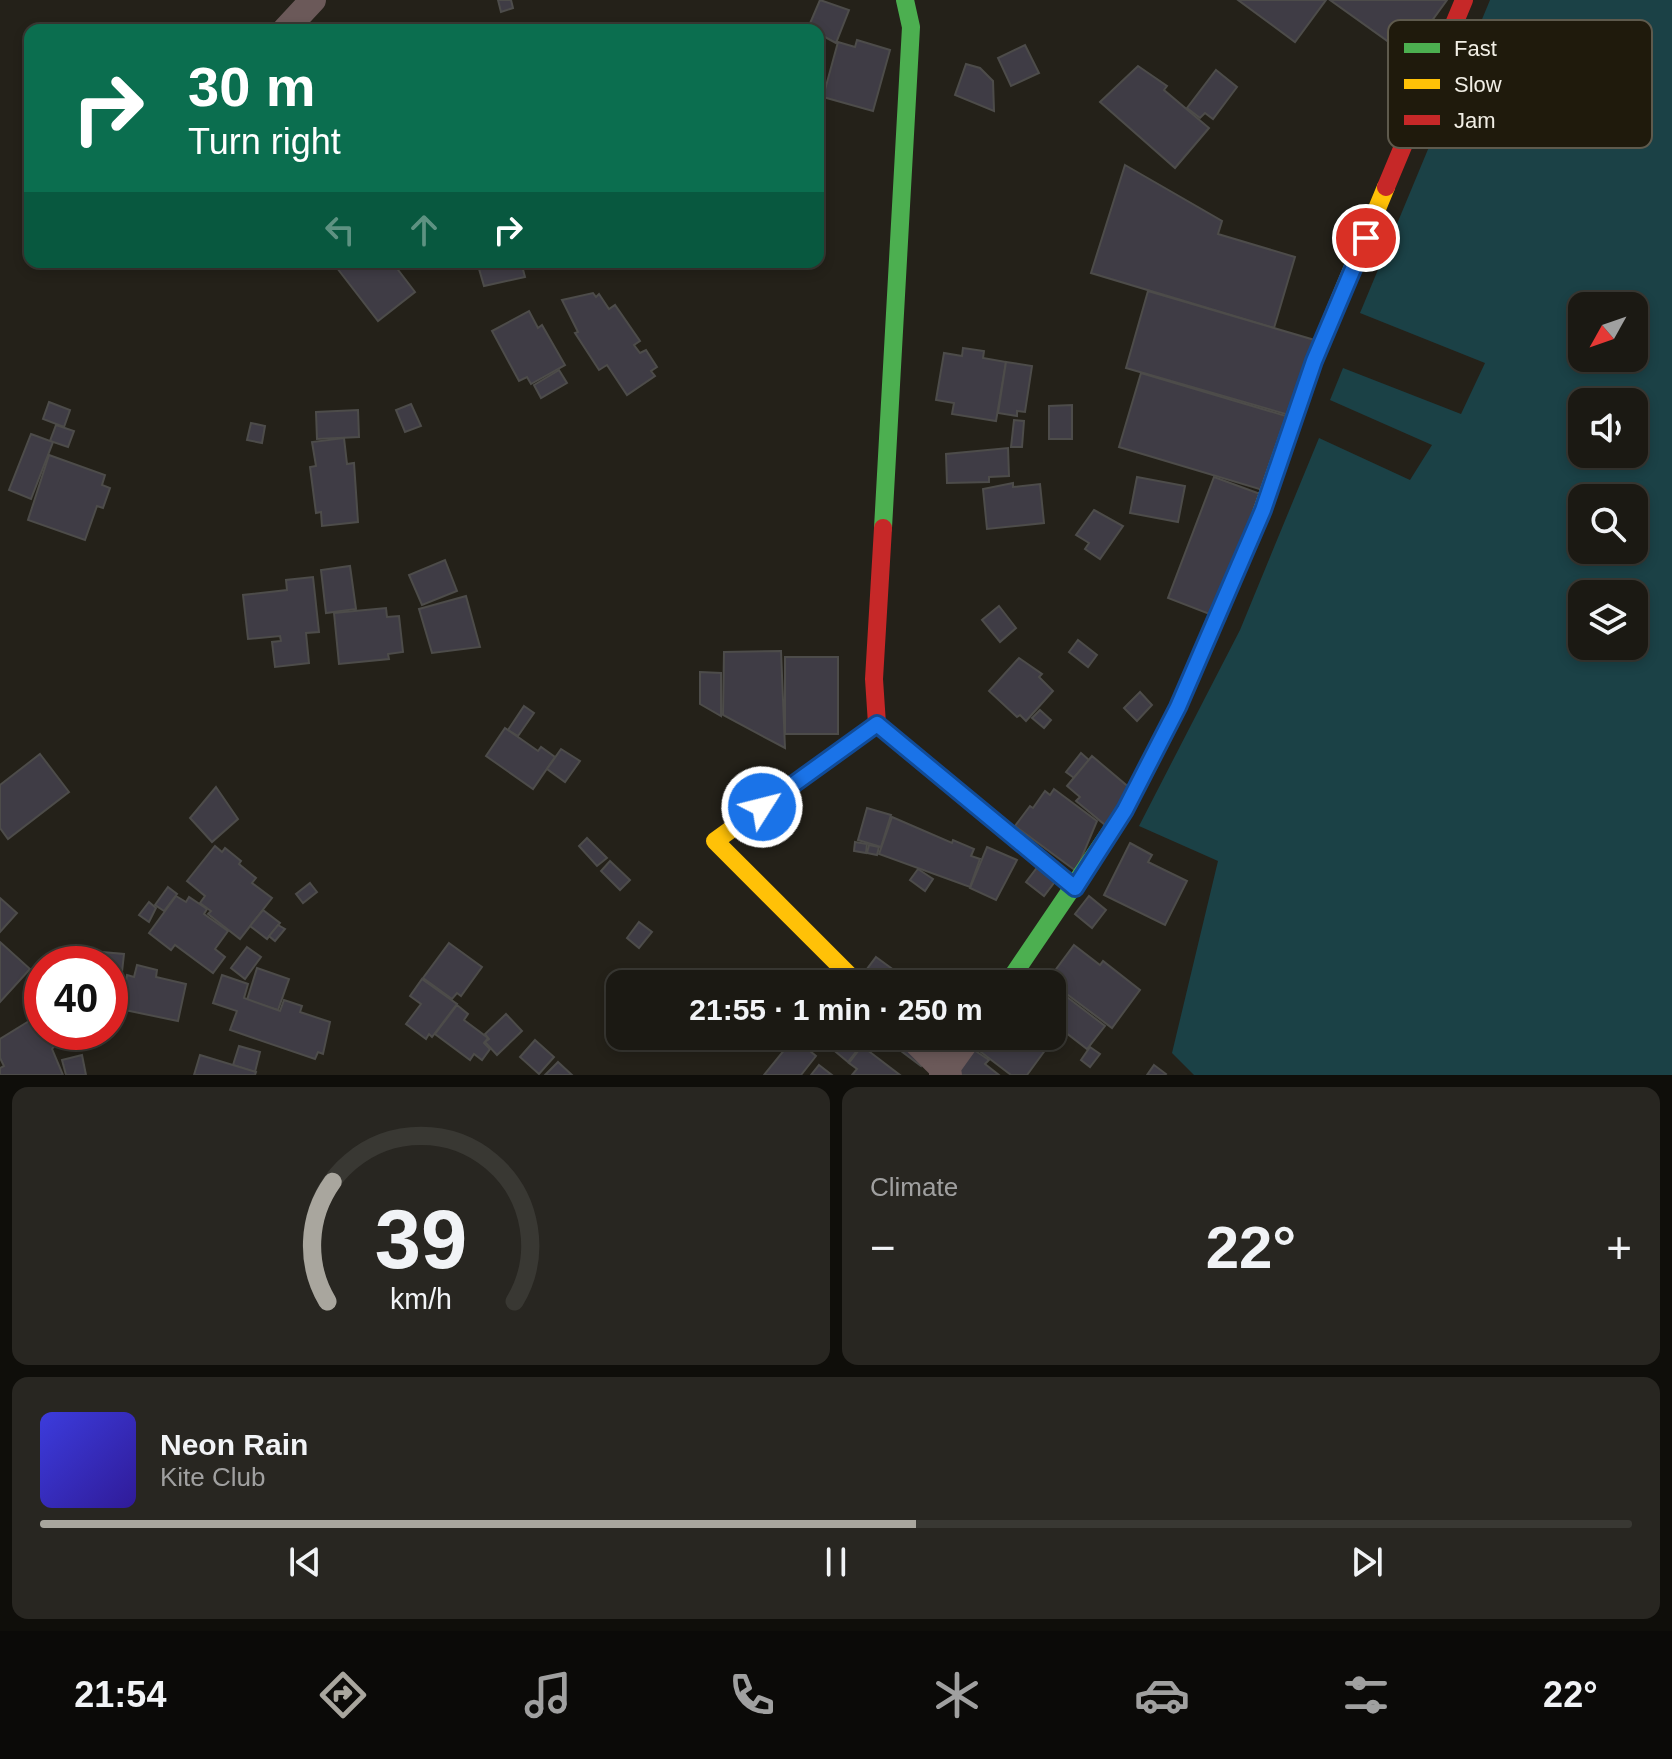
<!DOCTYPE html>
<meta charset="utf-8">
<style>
:root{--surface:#1b1913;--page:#282621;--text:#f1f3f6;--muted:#a0a0a0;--line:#393833;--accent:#a9a69e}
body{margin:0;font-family:Arial,sans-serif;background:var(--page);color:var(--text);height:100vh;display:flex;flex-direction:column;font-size:30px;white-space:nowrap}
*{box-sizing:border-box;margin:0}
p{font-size:26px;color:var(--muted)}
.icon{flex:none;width:44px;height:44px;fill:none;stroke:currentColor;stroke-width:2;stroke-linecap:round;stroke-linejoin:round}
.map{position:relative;height:1075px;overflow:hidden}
.panel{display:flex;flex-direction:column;gap:12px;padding:12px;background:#0f0e0a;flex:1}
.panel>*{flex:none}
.top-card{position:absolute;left:24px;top:24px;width:800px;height:244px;border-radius:16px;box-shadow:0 4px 12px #0003,0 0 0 2px var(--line);background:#0b6e4f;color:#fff;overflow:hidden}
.needle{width:52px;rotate:230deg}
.buttons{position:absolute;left:1568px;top:292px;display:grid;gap:16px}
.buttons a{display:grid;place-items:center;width:80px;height:80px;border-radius:16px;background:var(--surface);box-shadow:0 4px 12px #0003,0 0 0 2px var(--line);font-size:40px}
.speed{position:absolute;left:24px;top:946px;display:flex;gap:16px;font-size:40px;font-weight:700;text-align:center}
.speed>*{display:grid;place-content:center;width:104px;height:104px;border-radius:50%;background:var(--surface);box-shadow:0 4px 12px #0003,0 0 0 2px var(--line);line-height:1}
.speed .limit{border:12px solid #d22;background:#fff;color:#111}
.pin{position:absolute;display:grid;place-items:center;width:68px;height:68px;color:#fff;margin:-34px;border:4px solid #fff;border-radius:50%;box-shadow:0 2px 8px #0007}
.me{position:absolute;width:88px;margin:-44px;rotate:54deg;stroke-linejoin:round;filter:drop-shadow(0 0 6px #0008)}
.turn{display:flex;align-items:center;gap:28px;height:168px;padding:0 32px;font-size:36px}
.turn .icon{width:104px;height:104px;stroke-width:2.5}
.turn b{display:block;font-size:56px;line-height:68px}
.lanes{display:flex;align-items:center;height:76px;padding:0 32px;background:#0003;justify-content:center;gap:40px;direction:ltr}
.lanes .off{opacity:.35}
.big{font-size:60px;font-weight:600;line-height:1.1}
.panel .widget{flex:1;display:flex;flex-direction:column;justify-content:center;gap:12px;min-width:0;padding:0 28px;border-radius:16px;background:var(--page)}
.panel .dial{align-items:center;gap:0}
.dial svg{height:208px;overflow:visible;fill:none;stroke:var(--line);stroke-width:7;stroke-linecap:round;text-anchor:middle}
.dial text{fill:var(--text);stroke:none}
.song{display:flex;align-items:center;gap:24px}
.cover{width:96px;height:96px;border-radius:12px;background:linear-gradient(135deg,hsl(240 70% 55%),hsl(250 70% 35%))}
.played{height:8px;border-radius:4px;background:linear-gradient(90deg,var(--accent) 55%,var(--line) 55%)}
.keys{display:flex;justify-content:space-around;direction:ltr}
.heat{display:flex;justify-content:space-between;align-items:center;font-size:44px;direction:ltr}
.panel .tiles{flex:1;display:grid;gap:12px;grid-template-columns:1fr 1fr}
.widget:last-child{grid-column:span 2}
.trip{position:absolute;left:606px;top:970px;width:460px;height:80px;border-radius:16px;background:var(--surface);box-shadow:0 4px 12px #0003,0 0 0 2px var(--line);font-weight:600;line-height:80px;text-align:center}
.tab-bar{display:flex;height:128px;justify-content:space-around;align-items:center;background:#0b0a08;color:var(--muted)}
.tab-bar .icon{width:56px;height:56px}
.tab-bar .current{color:var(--accent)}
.tab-bar b{font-size:36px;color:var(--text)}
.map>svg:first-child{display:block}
.water{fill:#1b4146;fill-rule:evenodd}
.building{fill:#3f3c45;stroke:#4d4c4a;stroke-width:2}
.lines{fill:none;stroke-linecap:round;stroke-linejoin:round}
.street{stroke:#6b5959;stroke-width:26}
.fast{stroke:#4caf50;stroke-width:18}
.slow{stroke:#ffc107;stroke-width:18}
.jam{stroke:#c62828;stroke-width:18}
.route-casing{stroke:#114b97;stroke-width:20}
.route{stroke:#1a73e8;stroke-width:14}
.key{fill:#1f1a0c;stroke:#5e5a4d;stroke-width:2}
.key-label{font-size:22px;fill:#f1eee5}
</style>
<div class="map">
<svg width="1672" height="1075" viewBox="0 0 1672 1075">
<rect width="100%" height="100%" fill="#242119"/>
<path class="water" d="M1490 0H1672V1075H1194L1172 1053 1218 861 1139 826 1240 630 1319 438 1410 480 1432 445 1330 400 1343 368 1461 414 1485 363 1360 313ZM1582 306H1634V358H1582ZM1582 402H1634V454H1582ZM1582 498H1634V550H1582ZM1582 594H1634V646H1582Z"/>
<g class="building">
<path d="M498 0H511L513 8 501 12Z"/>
<path d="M820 0 849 10 836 43 808 28Z"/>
<path d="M1238 0H1326L1295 42Z"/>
<path d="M1330 0H1447L1407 55Z"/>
<path d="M857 40 890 50 873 111 823 97 838 42 855 47Z"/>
<path d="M1025 45 1039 73 1011 86 998 58Z"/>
<path d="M966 64 980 68 993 81 994 111 955 95Z"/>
<path d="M1138 66 1167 86 1164 90 1209 128 1175 168 1100 102Z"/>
<path d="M1216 70 1237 87 1213 119 1205 113 1200 118 1187 108Z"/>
<path d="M1125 165 1222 221 1218 234 1295 257 1274 328 1091 273Z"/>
<path d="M345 262H392L415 292 378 321 337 268Z"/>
<path d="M477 262H521L525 277 484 286Z"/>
<path d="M1148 291 1318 341 1296 417 1126 368Z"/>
<path d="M593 293 596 297 599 294 609 309 615 305 640 341 634 345 640 353 646 350 657 367 651 371 655 376 627 395 607 365 599 370 575 333 578 332 562 300Z"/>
<path d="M529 311 538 328 542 325 565 365 531 384 527 377 519 381 492 331Z"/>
<path d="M963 348 984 351 983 358 1006 362 996 421 952 414 954 403 936 400 944 353 962 356Z"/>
<path d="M1006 362 1032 366 1025 412 1017 411V416L998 413Z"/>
<path d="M559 370 567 383 541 398 534 385Z"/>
<path d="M1141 373 1296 419 1273 493 1119 447Z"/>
<path d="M49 402 70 410 64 427 43 419Z"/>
<path d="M411 404 421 426 405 432 396 410Z"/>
<path d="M1072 405V439H1049V406Z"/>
<path d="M358 410 359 437 317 439 316 412Z"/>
<path d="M1014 420 1024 421 1022 447H1011Z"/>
<path d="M251 423 265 426 262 443 247 440Z"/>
<path d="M56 425 74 431 68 447 50 441Z"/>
<path d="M31 434 53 442 31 499 9 490Z"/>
<path d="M344 438 347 464 354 463 358 522 322 526 321 512 316 513 310 467 316 466 312 442Z"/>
<path d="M1008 448 1009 476 989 477V482L947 483 946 454Z"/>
<path d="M49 455 105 475 102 485 110 488 103 508 97 506 85 540 28 520Z"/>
<path d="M1137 477 1185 486 1178 522 1130 513Z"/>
<path d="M1214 477 1271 498 1225 620 1168 598Z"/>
<path d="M1013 483V487L1040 484 1044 523 987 529 983 489Z"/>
<path d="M1094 510 1123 526 1100 559 1085 549 1089 543 1076 535Z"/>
<path d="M445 560 457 591 422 605 409 575Z"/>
<path d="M350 566 356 609 326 613 321 570Z"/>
<path d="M313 577 319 632 306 633 309 663 275 667 272 642 281 641 280 636 248 639 243 595 287 590 286 580Z"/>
<path d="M466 596 480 647 432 653 419 609Z"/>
<path d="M999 606 1016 628 1000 642 982 620Z"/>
<path d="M386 608 387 617 399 616 403 652 388 654 389 659 339 664 334 613Z"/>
<path d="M1078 640 1097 655 1088 667 1069 652Z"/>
<path d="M781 651 785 748 723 715 724 652Z"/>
<rect x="785" y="657" width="53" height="77"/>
<path d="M1019 658 1042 674 1039 677 1053 691 1026 721 1020 715 1017 717 989 691Z"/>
<path d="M700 672 721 673V716L700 704Z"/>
<path d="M1140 692 1152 705 1137 721 1124 708Z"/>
<path d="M524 706 534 713 518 736 508 730Z"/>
<path d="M1040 710 1051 720 1044 728 1032 718Z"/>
<path d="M505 728 538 751 541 747 555 757 533 789 486 756Z"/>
<path d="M561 749 580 761 565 782 547 769Z"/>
<path d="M1081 753 1089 760 1074 778 1066 772Z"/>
<path d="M40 754 69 792 8 839 0 828V785Z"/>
<path d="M1092 756 1138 795 1110 829 1076 801 1080 797 1067 786Z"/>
<path d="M216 787 238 819 212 842 190 818Z"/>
<path d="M1054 789 1097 821 1076 871 1015 826 1030 806 1033 808 1045 791 1050 795Z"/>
<path d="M867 808 891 815 881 847 858 840Z"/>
<path d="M892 817 952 843 953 840 974 849 971 856 980 859 970 887 879 854Z"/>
<path d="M587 838 607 858 597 866 579 846Z"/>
<path d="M855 842 867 844 866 853 854 851Z"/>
<path d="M1130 843 1152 855 1148 862 1187 881 1165 925 1104 895Z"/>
<path d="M869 845 879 847 877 855 867 853Z"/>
<path d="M215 846 222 852 225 848 241 861 239 864 256 878 252 883 272 898 240 939 208 914 211 911 200 903 205 896 187 881Z"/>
<path d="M987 847 1017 860 996 900 970 888Z"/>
<path d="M610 861 630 880 620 890 601 871Z"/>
<path d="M1039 865 1057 879 1044 896 1026 882Z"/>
<path d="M918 869 933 879 925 891 910 880Z"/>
<path d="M310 883 317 892 303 903 296 894Z"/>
<path d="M168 887 177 894 164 911 155 905Z"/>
<path d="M176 896 186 902 189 897 207 909 204 914 228 931 215 949 225 957 213 973 175 945 171 950 149 933Z"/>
<path d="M1089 896 1106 910 1092 928 1075 914Z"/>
<path d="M0 898 17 913 0 932Z"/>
<path d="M149 902 156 908 149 922 139 915Z"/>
<path d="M263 910 280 923 267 939 250 926Z"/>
<path d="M639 922 652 932 639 948 627 938Z"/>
<path d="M278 925 285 929 275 941 269 936Z"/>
<path d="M0 942 30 969 0 1002Z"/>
<path d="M449 943 482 967 461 996 457 993 452 999 423 978Z"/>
<path d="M1074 945 1100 965 1103 961 1140 990 1112 1028 1048 980Z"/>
<path d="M247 947 261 957 245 979 231 968Z"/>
<path d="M102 952 124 954 121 981 110 980V964H101Z"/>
<path d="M876 957 913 984H863L858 981Z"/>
<path d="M137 965 157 970 156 977 186 984 178 1021 110 1007V984L125 987 127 975 134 977Z"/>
<path d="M257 968 289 979 278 1010 247 1000Z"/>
<path d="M222 975 248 984 244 998 280 1011 284 1000 302 1006 300 1012 330 1022 323 1054 318 1052 315 1059 230 1030 237 1011 213 1003Z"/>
<path d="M422 979 457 1004 432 1037 429 1034 426 1039 406 1024 421 1004 410 996Z"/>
<path d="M1067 997 1105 1026 1087 1049 1052 1022Z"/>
<path d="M457 1005 468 1014 464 1020 488 1038 484 1043 490 1049 482 1060 474 1054 470 1060 435 1034Z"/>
<path d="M506 1014 522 1031 497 1055 485 1042 489 1039 485 1034Z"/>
<path d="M34 1018 56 1044 52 1049 63 1075H0V1068L4 1066 0 1058V1039Z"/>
<path d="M838 1036H851L862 1044 848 1062 830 1047Z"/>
<path d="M881 1036H926L941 1047 927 1066 923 1062 921 1066Z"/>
<path d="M934 1036H950L945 1044Z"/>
<path d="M986 1036H1029L1046 1049 1027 1075H1011L977 1049Z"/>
<path d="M794 1038 816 1056 801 1075H764Z"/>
<path d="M535 1040 554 1057 539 1074 520 1057Z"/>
<path d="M239 1046 260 1052 255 1072 233 1065Z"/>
<path d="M862 1046 900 1075H852L857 1069 849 1063Z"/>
<path d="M1090 1047 1100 1054 1090 1067 1081 1060Z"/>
<path d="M971 1048 989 1060 985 1064 999 1075H956Z"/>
<path d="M82 1055 86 1075H66L62 1060Z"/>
<path d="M200 1055 256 1072 255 1075H194Z"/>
<path d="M558 1062 572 1075H545Z"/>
<path d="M819 1065 832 1075H811Z"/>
<path d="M1154 1065 1166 1074 1165 1075H1147Z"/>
</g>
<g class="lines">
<g class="street">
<path d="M285 30 313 0"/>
<path d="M910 1036 949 1075"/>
<path d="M942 1075 970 1036"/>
</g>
<g class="fast">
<path d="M883 528 911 27 905 0"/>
<path d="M1007 984 1125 810 1178 707 1258 522"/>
</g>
<g class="slow">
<path d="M1258 522 1314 361 1386 187"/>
<path d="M858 984 715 841 877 724"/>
</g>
<g class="jam">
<path d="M1386 187 1464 0"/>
<path d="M883 528 874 679 877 724 1075 888"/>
</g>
</g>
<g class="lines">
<defs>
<path id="route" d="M762 807 877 724 1075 888 1125 810 1178 707 1263 510 1314 361 1366 238"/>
</defs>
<use href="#route" class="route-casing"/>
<use href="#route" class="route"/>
</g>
<rect x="1388" y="20" width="264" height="128" rx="12" class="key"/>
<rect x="1404" y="43" width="36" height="10" fill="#4caf50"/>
<rect x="1404" y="79" width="36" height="10" fill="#ffc107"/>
<rect x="1404" y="115" width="36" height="10" fill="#c62828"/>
<g class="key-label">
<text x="1454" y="56">Fast</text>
<text x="1454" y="92">Slow</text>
<text x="1454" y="128">Jam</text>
</g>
</svg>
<div class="buttons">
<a><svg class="needle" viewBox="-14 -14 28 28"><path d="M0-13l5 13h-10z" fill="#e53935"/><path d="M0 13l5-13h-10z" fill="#a0a0a0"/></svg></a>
<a><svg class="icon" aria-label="sound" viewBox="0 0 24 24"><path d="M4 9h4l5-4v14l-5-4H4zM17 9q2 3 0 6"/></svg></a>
<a><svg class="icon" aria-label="search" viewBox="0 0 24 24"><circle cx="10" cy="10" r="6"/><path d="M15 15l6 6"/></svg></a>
<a><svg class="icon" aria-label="layers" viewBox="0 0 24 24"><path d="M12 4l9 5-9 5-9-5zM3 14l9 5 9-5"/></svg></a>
</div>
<div class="speed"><div class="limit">40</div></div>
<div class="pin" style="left:1366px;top:238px;background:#d93025"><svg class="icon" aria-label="arrive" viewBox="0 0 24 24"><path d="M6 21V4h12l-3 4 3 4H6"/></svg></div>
<svg class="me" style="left:762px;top:807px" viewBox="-20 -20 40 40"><circle r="17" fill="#1a73e8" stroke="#fff" stroke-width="3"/><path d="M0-11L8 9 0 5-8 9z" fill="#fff"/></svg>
<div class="trip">21:55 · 1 min · 250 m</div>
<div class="top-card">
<div class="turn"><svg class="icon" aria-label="right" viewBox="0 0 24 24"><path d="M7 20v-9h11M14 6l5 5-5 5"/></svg><div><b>30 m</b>Turn right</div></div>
<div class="lanes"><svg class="icon off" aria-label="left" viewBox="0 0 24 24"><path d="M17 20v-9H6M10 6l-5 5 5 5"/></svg><svg class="icon off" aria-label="ahead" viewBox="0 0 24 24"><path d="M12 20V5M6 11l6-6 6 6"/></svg><svg class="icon" aria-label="right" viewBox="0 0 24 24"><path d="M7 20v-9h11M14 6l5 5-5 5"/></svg></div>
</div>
</div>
<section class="panel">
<div class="tiles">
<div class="widget dial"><svg viewBox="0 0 100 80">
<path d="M14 69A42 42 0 1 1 86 69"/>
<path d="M14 69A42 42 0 0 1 16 23" stroke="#a9a69e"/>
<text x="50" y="56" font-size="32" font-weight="700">39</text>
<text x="50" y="72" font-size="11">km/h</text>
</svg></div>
<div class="widget"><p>Climate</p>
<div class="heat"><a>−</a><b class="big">22°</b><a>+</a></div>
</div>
<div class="widget">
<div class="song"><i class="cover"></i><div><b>Neon Rain</b><p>Kite Club</p></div></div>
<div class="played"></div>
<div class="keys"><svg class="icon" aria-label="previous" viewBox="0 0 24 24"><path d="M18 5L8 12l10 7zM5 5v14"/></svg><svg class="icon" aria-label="pause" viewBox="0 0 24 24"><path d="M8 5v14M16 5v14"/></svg><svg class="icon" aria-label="next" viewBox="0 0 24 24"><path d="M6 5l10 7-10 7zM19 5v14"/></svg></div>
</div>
</div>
</section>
<nav class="tab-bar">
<b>21:54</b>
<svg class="icon current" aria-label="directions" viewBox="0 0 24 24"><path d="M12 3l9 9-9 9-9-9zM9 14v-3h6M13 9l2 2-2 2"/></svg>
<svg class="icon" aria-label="music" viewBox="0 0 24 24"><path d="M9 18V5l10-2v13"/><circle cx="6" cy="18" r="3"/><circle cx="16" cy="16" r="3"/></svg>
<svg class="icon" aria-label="phone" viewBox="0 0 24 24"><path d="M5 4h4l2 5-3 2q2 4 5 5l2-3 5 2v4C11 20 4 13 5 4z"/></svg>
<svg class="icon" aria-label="climate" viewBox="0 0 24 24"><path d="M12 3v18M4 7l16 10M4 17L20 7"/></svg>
<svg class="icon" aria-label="car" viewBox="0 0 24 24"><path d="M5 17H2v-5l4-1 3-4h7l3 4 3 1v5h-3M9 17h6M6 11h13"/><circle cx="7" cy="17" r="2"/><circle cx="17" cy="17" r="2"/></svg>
<svg class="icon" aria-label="filters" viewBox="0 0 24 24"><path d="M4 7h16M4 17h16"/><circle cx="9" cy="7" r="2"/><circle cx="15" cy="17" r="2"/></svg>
<b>22°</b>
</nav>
